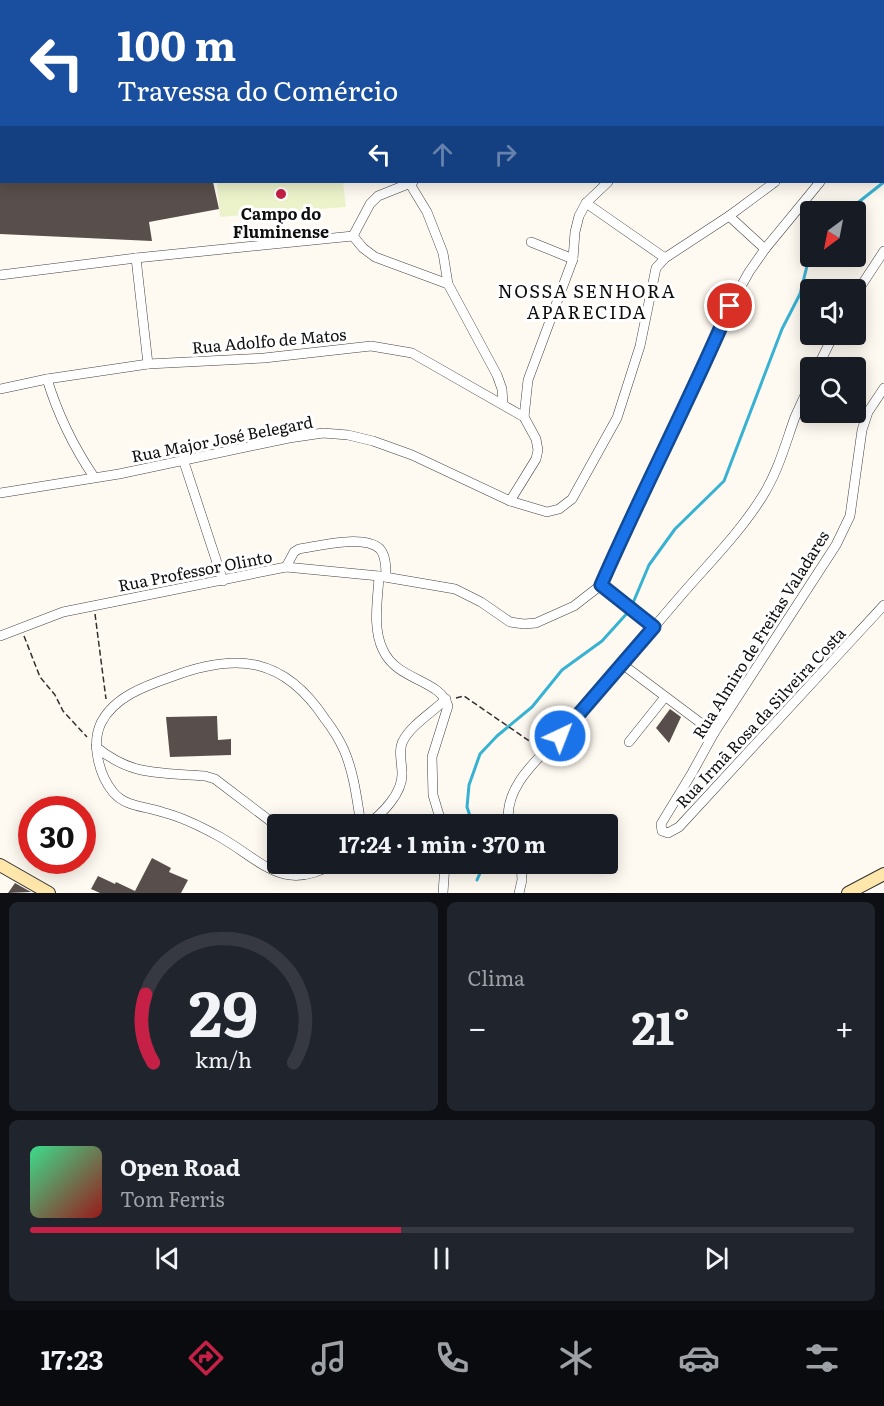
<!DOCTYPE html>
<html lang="pt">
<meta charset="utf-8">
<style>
:root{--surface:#171b24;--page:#20242c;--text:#f1f3f6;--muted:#9ea1a6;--line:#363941;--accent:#c62046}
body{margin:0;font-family:Literata,serif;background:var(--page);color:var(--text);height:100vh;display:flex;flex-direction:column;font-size:22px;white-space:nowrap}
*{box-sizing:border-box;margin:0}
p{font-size:20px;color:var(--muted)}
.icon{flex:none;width:33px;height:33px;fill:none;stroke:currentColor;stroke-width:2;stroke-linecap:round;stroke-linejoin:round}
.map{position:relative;height:893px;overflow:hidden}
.details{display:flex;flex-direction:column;gap:9px;padding:9px;background:#0d0f14;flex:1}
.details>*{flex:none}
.hud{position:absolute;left:0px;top:0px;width:885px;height:183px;box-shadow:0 3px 15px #0003;background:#1a4fa0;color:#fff;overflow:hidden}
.needle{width:39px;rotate:212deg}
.tools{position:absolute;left:800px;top:201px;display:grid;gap:12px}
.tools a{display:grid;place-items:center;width:66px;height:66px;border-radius:6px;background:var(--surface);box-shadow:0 3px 15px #0003;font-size:30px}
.speed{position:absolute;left:18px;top:796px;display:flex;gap:12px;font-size:30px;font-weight:700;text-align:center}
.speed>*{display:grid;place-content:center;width:78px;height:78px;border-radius:50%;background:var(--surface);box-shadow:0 3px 15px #0003;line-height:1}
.speed .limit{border:9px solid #d22;background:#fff;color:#111}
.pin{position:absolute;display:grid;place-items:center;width:51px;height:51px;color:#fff;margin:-26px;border:3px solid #fff;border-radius:50%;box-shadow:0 2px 6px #0007}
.me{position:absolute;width:66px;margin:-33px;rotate:43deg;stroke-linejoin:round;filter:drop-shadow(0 0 4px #0008)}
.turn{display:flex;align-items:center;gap:21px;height:126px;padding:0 18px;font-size:27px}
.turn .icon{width:78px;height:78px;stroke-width:2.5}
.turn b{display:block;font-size:42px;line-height:51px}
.lanes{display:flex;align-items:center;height:57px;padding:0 18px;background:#0003;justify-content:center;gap:30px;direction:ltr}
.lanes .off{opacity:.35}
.big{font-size:45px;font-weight:700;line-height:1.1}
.details .card{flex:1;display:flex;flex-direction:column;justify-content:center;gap:9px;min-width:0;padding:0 21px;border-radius:9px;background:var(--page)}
.details .dial{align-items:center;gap:0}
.dial svg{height:156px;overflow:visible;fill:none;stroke:var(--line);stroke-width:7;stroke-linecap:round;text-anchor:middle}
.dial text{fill:var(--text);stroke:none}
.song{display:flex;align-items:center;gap:18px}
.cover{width:72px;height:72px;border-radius:9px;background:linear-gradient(135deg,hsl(150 70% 55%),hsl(0 70% 35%))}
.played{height:6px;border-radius:3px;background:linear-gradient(90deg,var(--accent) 45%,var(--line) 45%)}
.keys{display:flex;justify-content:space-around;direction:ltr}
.heat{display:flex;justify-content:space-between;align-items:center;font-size:33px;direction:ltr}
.details .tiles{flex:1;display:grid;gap:9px;grid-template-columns:1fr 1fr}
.card:last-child{grid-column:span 2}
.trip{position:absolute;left:267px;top:814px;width:351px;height:60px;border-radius:6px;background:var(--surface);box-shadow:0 3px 15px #0003;font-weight:700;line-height:60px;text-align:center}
.tabs{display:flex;height:96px;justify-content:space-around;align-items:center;background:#090b0e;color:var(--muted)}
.tabs .icon{width:42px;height:42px}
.tabs .selected{color:var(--accent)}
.tabs b{font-size:27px;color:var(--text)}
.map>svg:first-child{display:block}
.pitch{fill:#ecf3cb}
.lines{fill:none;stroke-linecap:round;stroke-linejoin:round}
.stream{stroke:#37b2d3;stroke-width:3}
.building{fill:#584e4b}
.street-casing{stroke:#424242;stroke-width:10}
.secondary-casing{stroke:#313131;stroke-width:14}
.path{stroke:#313131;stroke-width:1.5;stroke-dasharray:6 3;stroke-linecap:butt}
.street{stroke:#fff;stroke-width:9}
.secondary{stroke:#ffe7ac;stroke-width:12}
.route-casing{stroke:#114b97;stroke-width:15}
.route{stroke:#1a73e8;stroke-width:10}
.poi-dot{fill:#c62046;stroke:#fff;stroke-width:2}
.labels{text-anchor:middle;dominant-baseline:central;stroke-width:6;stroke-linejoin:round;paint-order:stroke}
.poi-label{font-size:16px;font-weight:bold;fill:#0f0f0f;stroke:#fff}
.street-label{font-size:16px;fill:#0f0f0f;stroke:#fff}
.neighbourhood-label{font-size:18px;letter-spacing:1.5px;fill:#0f0f0f;stroke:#fff}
</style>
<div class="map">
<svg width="884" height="893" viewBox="0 0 884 893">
<rect width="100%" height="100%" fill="#fffaf1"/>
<path class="pitch" d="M217 182H343L346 207 220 217Z"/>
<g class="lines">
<g class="stream">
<path d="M846 212 884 182"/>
<path d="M473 825 467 807 469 785 480 754 497 736 532 707 562 670 602 641 630 610 649 565 675 529 724 481 782 329 800 294 810 254"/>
<path d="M477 880 484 864"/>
</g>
</g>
<g class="building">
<path d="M0 182H213L219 209 149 222 152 241 0 234Z"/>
<path d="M670 709 681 717 669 743 656 728Z"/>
<path d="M217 716 218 740 231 739V755L170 757 166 717Z"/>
<path d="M152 858 171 868 169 872 188 880 181 893H100L91 889 98 876 115 884 116 882 135 891Z"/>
<path d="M15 883 31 892 8 893Z"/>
</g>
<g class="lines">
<defs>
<g id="street">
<path d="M23 0H54"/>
<path d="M652 0 654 2"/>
<path d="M728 0 730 2"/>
<path d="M407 2 408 0"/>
<path d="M621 2 623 0"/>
<path d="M763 2 764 0"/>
<path d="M877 2 883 0"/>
<path d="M0 117H2"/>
<path d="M410 184 427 212 443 253 448 284 497 375 502 389 503 404"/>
<path d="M586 203 665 258"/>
<path d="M729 216 765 249"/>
<path d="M353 236 363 248 375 257 448 284"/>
<path d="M353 236 370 204 378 196 413 182"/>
<path d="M531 242 573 259"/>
<path d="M136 258 148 364"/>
<path d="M0 275 136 258 353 236"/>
<path d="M855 295 884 251"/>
<path d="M817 368 834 334"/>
<path d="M47 379C58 415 73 446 94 477"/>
<path d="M884 388 868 412 862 430 850 516 836 545 714 733 692 773 661 824 662 831 668 833 679 827 884 605"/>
<path d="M0 389 47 379 148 364 264 358 371 346 412 353 524 417 536 439 538 450 536 459 510 501"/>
<path d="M524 417 528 380 573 259 575 232 579 216 586 203 608 182"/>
<path d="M183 459 223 581"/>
<path d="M0 493 119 474 289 438 323 433 348 435 373 441 412 455 510 501 547 512 559 509 572 499 617 418 640 346 656 268 665 258 729 216 775 182"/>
<path d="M286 567 294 552 299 549C319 546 364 534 380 549 386 556 386 568 386 577"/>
<path d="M379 576C378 599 372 628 383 650 397 681 440 679 448 706L432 757 433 795 442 825"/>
<path d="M601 585 654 626"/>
<path d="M0 636 63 612 286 567 379 576 455 589 481 602 510 622 524 624 536 623 574 606 601 585 627 524 687 404 730 306 749 272 765 249 820 182"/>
<path d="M622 664 714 733"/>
<path d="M629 742 665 697"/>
<path d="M96 747C133 777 159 772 205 776L215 779 278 827"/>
<path d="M367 825C382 814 403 793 402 773 402 763 398 750 403 741 410 726 434 711 446 699"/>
<path d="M509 825C502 786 541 757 564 731 604 688 640 643 678 599 706 566 739 534 762 497 778 472 785 445 795 417 800 406 805 395 810 384"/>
<path d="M333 864C283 893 262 861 220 837 202 827 182 817 162 812 145 806 125 807 113 792 99 775 91 744 101 723 114 697 145 686 171 677 237 652 284 657 325 719 332 728 339 739 344 750 354 773 357 800 361 825"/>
<path d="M443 893 445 864"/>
<path d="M519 893 522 880 521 864"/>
</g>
<g id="secondary">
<path d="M0 865 49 893"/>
<path d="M848 893 884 874"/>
</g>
</defs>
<use href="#street" class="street-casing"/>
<use href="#secondary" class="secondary-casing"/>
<g class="path">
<path d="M95 614 106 699"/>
<path d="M24 636 40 677 55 695 63 711 87 737"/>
<path d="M456 698 464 696 538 747"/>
</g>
<use href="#street" class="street"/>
<use href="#secondary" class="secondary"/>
</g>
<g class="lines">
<defs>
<path id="route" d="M560 736 654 627 601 585C642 491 690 400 730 306"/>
</defs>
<use href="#route" class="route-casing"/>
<use href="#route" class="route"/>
</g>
<circle class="poi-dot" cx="281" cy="194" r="6"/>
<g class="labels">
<g class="poi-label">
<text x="281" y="213">Campo do<tspan x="281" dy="18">Fluminense</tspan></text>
</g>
<g class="street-label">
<text transform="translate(269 340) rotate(-5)">Rua Adolfo de Matos</text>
<text transform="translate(222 438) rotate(-11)">Rua Major José Belegard</text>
<text transform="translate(195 570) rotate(-11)">Rua Professor Olinto</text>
<text transform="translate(760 634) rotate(-58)">Rua Almiro de Freitas Valadares</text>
<text transform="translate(760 717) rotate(-47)">Rua Irmã Rosa da Silveira Costa</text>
</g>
<g class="neighbourhood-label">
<text x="587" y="290">NOSSA SENHORA<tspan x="587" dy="21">APARECIDA</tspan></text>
</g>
</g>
</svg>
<div class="tools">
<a><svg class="needle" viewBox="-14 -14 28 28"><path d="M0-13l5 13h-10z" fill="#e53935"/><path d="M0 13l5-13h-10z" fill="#9ea1a6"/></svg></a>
<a><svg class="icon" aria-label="sound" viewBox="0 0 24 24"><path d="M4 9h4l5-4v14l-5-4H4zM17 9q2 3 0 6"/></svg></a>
<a><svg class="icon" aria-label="search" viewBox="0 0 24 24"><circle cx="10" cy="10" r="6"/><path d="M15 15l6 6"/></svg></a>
</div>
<div class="speed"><div class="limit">30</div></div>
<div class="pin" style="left:730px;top:306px;background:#d93025"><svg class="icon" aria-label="arrive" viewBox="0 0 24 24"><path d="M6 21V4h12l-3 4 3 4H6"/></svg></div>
<svg class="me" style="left:560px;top:736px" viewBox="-20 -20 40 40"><circle r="17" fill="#1a73e8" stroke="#fff" stroke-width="3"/><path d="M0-11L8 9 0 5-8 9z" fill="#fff"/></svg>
<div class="trip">17:24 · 1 min · 370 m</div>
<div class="hud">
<div class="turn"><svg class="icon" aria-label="left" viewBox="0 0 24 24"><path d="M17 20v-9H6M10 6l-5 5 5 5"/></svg><div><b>100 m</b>Travessa do Comércio</div></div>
<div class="lanes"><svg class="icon" aria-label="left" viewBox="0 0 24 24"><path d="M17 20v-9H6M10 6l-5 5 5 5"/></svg><svg class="icon off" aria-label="ahead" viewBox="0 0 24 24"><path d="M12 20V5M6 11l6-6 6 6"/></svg><svg class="icon off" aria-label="right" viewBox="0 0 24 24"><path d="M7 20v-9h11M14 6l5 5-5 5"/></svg></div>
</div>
</div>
<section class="details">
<div class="tiles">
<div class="card dial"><svg viewBox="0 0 100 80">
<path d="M14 69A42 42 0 1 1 86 69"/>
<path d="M14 69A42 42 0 0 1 10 34" stroke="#c62046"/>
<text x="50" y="56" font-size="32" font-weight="700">29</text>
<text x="50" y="72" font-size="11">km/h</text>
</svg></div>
<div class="card"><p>Clima</p>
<div class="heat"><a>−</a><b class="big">21°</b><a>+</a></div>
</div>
<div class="card">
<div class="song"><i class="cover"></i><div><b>Open Road</b><p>Tom Ferris</p></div></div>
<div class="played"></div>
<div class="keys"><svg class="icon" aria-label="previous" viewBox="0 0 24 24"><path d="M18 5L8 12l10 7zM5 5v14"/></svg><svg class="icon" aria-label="pause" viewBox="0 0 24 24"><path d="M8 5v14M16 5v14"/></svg><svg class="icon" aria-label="next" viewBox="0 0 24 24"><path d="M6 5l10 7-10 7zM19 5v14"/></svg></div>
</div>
</div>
</section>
<nav class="tabs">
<b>17:23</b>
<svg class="icon selected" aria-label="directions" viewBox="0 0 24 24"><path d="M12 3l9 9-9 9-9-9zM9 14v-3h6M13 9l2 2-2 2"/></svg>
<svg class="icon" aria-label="music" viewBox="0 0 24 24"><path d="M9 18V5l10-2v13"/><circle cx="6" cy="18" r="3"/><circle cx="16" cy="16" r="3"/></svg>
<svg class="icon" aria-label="phone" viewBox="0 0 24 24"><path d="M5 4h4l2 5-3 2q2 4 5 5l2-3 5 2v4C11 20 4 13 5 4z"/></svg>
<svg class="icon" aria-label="climate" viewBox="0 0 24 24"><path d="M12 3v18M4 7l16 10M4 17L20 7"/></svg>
<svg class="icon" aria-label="car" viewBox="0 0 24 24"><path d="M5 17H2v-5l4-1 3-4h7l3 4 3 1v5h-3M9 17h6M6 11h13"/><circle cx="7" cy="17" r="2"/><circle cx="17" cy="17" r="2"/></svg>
<svg class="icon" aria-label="filters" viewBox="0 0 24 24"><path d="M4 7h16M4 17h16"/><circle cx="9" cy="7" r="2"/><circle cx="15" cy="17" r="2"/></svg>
</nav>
